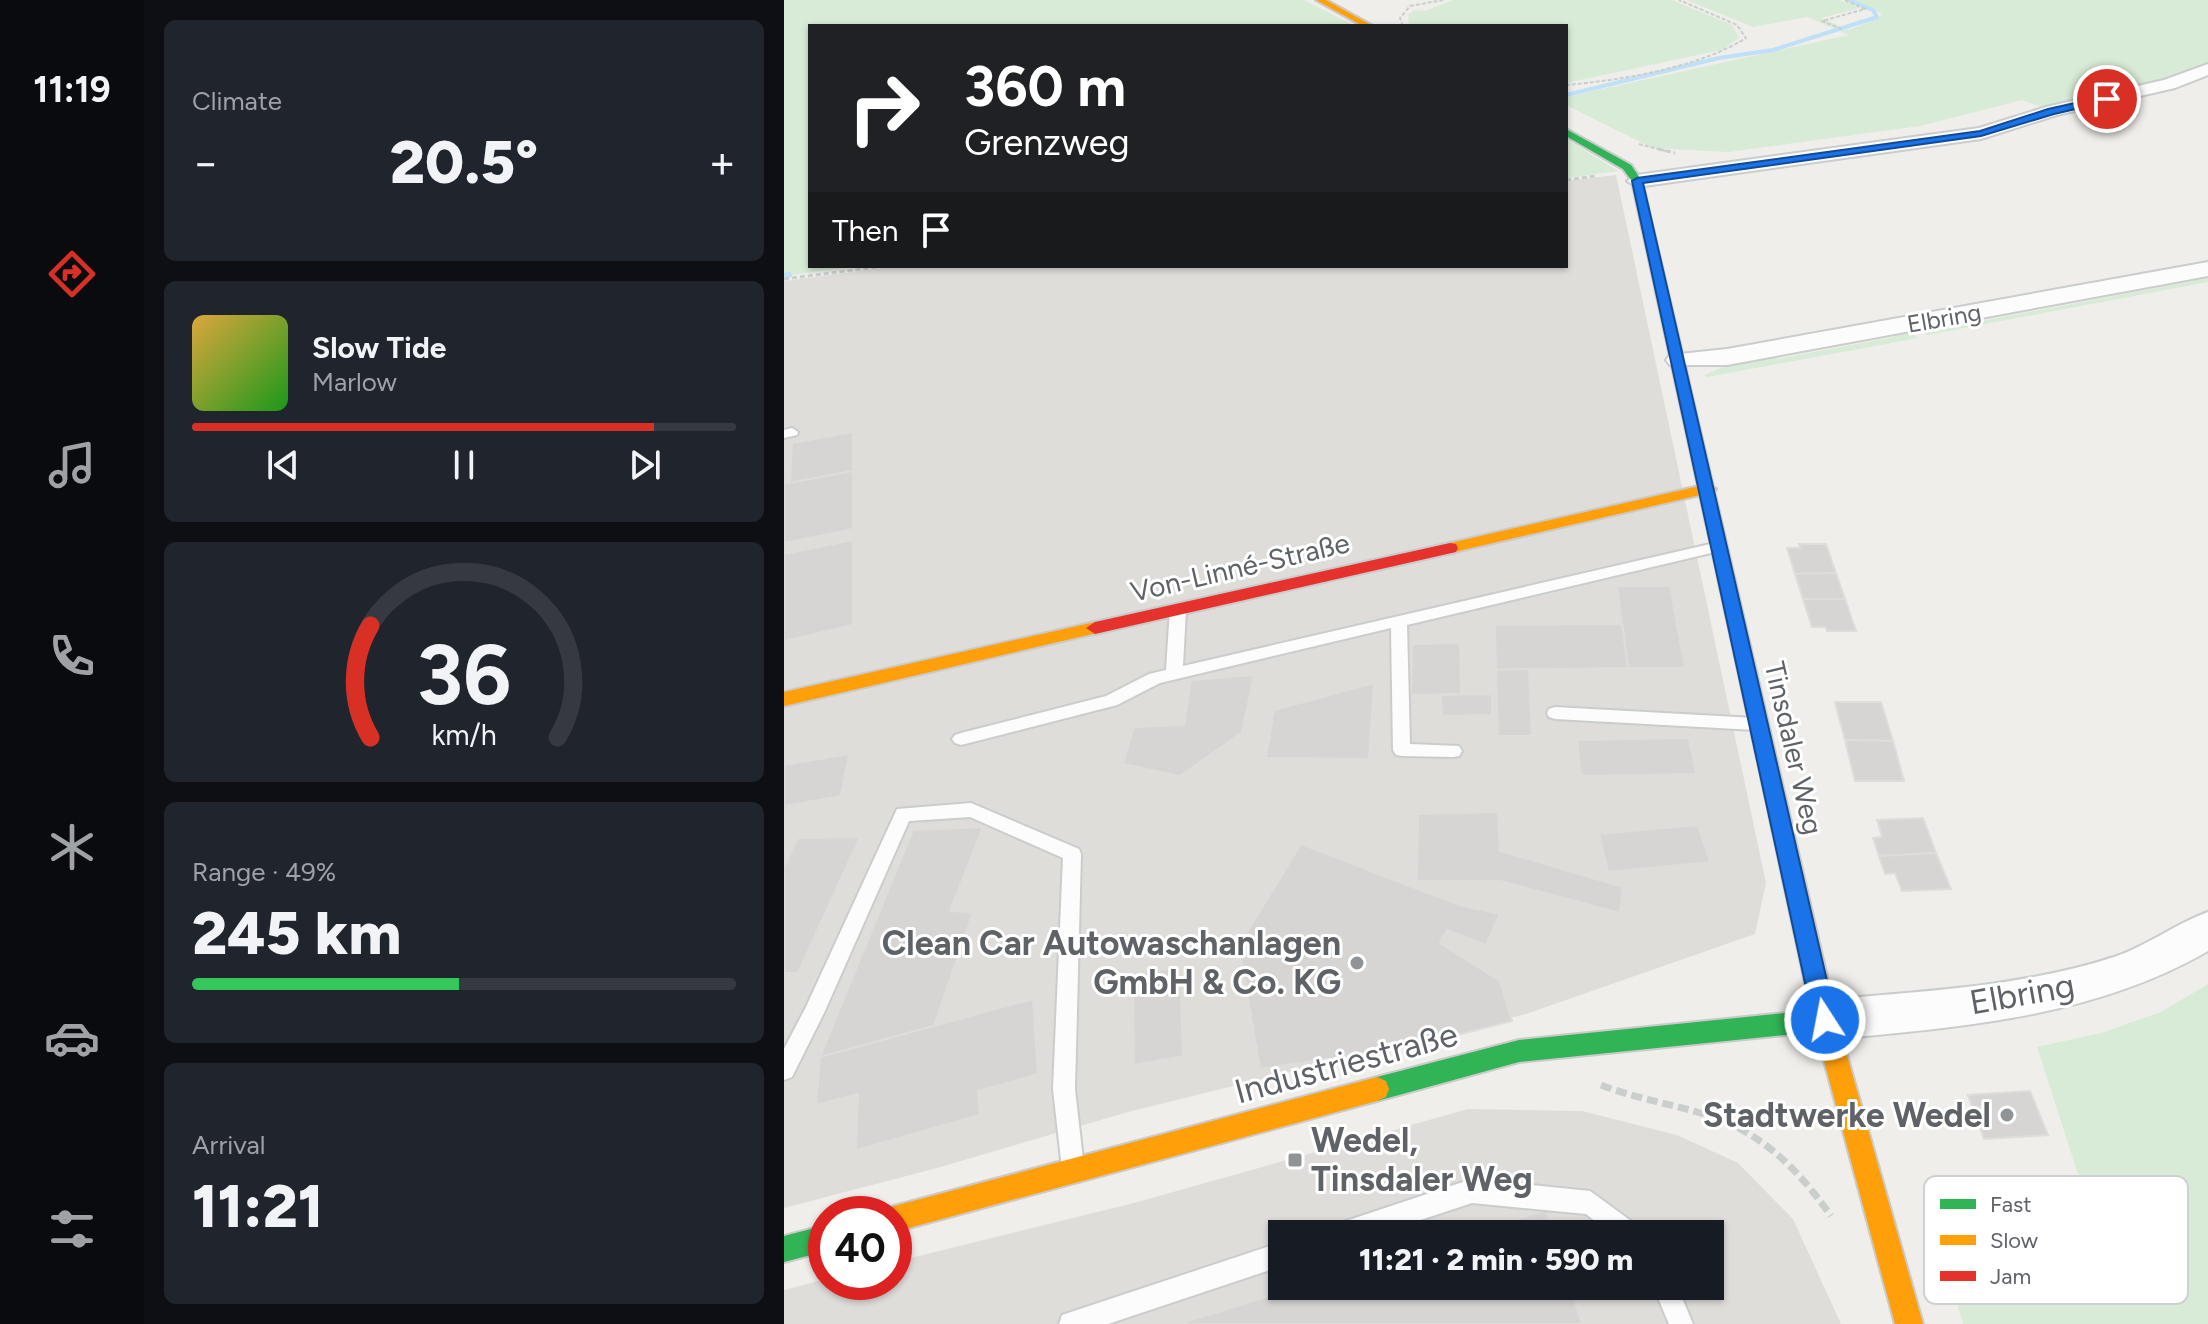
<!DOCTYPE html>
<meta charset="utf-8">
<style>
:root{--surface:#171b24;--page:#20242c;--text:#f1f3f6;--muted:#9ea1a6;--line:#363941;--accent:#d93025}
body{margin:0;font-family:Figtree,sans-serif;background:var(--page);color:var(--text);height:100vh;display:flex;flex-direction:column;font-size:30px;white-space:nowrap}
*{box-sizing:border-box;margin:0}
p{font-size:26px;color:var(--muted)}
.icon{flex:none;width:44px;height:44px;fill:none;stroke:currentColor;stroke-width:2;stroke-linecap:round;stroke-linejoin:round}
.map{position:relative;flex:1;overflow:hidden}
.side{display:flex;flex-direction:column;gap:20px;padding:20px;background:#0d0f14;width:640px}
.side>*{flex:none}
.guide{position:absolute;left:24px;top:24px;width:760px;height:244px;border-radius:0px;box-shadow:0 2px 6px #0004;background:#202124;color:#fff;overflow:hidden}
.speed{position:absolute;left:24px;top:1196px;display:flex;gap:16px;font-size:40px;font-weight:700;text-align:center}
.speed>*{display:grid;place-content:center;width:104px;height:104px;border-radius:50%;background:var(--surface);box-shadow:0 2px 6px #0004;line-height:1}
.speed .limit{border:12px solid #d22;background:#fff;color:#111}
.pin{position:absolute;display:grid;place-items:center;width:68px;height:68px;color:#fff;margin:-34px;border:4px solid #fff;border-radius:50%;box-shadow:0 2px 8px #0007}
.me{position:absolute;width:88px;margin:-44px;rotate:349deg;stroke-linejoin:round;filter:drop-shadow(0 0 6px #0008)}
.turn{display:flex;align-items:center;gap:28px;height:168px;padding:0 24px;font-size:36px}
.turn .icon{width:104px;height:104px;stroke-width:2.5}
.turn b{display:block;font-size:56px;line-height:68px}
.then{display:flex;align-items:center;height:76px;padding:0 24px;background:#0003;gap:16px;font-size:30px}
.big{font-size:60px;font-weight:800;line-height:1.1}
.side .card{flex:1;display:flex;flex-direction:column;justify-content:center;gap:12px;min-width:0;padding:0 28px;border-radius:12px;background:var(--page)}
.side .dial{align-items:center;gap:0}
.dial svg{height:208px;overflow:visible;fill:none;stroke:var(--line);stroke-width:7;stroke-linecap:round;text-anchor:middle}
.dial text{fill:var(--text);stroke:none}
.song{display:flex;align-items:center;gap:24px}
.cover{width:96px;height:96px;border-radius:12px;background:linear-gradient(135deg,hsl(40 70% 55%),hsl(120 70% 35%))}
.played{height:8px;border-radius:4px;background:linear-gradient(90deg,var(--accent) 85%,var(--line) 85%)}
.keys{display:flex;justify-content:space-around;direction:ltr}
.heat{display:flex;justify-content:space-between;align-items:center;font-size:44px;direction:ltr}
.charge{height:12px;border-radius:6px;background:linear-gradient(90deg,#34c759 49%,var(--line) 0)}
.trip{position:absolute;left:484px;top:1220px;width:456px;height:80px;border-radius:0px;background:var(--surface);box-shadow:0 2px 6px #0004;font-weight:800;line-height:80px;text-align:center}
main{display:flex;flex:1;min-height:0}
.tab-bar{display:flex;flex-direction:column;width:144px;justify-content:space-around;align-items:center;background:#090b0e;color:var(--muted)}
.tab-bar .icon{width:56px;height:56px}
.tab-bar .active{color:var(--accent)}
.tab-bar b{font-size:36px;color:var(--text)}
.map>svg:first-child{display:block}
.industrial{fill:#dfddda;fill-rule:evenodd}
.green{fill:#d8ebd6}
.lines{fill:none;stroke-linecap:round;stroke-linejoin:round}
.stream-far1{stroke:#bfe0f9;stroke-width:4}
.stream{stroke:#bfe0f9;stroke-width:6}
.building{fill:#d6d5d3;stroke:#deddd9;stroke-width:2}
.lane-casing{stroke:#cbcccc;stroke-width:4}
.street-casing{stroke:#cbcccc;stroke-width:4}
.fast-casing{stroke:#cacacb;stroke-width:4}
.slow-casing{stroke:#cacacb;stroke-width:4}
.jam-casing{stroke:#cacacb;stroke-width:4}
.path-far2{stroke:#cacfcc;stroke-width:2;stroke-dasharray:4 2;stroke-linecap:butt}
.path-far1{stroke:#cacfcc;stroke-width:3;stroke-dasharray:5 3;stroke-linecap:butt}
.path{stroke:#cacfcc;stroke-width:7;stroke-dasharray:11 5;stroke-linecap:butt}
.lane{fill:#fdfcfc;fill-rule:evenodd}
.street{fill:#fdfcfc;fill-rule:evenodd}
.fast{fill:#30b455;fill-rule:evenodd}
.slow{fill:#ff9f0a;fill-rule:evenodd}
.jam{fill:#e5322d;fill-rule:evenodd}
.route{fill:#1a73e8;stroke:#114b97;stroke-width:2}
.poi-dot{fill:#919496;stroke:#fff;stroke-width:3}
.labels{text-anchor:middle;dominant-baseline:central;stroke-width:6;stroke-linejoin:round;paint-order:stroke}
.far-street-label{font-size:24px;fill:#5f6368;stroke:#fff}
.street-label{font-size:28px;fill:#5f6368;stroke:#fff}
.near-poi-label{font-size:34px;font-weight:bold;fill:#5f6368;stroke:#fff;text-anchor:end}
.near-street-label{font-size:34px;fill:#5f6368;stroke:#fff}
.key{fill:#fff;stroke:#cfd0d2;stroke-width:2}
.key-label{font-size:22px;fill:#5f6368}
</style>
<main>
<nav class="tab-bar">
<b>11:19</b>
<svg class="icon active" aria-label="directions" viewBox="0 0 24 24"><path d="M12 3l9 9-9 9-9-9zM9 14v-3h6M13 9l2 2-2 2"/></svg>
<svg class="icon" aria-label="music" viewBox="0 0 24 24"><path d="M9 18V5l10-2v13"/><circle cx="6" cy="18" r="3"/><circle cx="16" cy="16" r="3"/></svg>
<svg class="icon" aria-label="phone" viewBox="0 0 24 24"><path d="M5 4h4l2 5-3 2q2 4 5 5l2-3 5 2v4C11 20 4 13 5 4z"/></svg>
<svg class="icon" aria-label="climate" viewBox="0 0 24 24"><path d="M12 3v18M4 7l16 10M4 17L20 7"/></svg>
<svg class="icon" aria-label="car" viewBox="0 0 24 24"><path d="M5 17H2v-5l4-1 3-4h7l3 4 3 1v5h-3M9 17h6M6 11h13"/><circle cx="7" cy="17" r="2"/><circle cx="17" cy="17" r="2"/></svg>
<svg class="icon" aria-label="filters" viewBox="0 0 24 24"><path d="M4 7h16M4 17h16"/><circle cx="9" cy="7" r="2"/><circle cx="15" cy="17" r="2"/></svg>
</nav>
<section class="side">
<div class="card"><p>Climate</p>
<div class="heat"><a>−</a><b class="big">20.5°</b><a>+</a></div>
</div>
<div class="card">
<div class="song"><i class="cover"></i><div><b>Slow Tide</b><p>Marlow</p></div></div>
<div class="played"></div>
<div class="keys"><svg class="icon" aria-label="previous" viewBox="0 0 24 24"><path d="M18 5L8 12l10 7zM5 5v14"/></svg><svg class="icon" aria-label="pause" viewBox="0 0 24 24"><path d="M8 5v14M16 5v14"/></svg><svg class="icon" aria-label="next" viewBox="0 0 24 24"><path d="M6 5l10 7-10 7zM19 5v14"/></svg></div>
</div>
<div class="card dial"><svg viewBox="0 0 100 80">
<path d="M14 69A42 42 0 1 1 86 69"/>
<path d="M14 69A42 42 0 0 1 14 26" stroke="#d93025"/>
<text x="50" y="56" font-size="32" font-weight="700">36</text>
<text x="50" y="72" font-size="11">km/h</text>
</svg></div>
<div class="card"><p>Range · 49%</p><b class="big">245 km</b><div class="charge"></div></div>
<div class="card"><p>Arrival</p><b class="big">11:21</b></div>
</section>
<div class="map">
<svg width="1424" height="1324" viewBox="0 0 1424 1324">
<rect width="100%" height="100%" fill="#efeeea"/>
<g class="industrial">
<path d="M832 175 982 883 971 934 742 1014 344 1112 153 1168 0 1208V281L116 266H782V181Z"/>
<path d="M684 1109 798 1111 893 1135 954 1163 1009 1219 1057 1324H0V1290L42 1279V1282H110V1262L350 1203ZM498 1234H926V1286H498Z"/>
</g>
<g class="green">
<path d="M0 0H520L571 26H26V266H78L0 276Z"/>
<path d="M669 0H888L948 25 955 38 937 50 782 83V26L625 25 624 15 631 10 641 11Z"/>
<path d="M903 0H1055L1076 8 1037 18 1064 30 1093 19 1098 14 1066 0H1424V69L1268 111 1238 100 1136 126 945 152 869 148 782 105V97L1065 35 1023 17 969 27Z"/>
<path d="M782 139 834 171 782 178Z"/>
<path d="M1424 278V282L1143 335 1134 328 1155 324 1161 328Z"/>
<path d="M1125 330 1134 338 923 377 920 375 951 362 988 355 992 359 1110 337 1106 333Z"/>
<path d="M1424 984V1324H1179L1154 1236 1302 1199 1253 1047 1317 1033 1377 1012Z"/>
</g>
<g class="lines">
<path class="stream-far1" d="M782 95 935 58 989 50 1093 17 1089 10 1064 0"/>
<path class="stream" d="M0 276 5 275"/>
</g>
<g class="building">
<path d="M69 432V471L6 483 8 443Z"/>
<path d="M69 471V529L0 543V484Z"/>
<path d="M69 540V625L0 641V554Z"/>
<path d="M1015 544H1042L1052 573 1011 574 1003 548H1016Z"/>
<path d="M1052 573 1061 599H1019L1011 574Z"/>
<path d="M833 586H886L901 668H844Z"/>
<path d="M1019 599H1061L1072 631H1043L1042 627H1028Z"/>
<path d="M838 624 844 668 712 670 711 625Z"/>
<path d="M676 643 677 694 627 695 628 644Z"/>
<path d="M745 669 748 736H714L712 670Z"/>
<path d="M470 675 458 732 396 776 339 764 350 727 400 725 407 680Z"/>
<path d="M590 683 585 759 482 758 490 710Z"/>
<path d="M708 694V715L658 716 657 695Z"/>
<path d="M1051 702H1097L1109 741 1061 740Z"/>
<path d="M905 738 912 774 797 776 793 740Z"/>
<path d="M1061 740 1109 741 1120 781H1071Z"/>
<path d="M65 754 57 796 0 806V765Z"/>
<path d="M714 812 716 851 839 887 836 913 716 881H633L634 814Z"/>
<path d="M1139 818 1152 853 1095 856 1089 838 1098 837 1093 820Z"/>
<path d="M914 825 926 862 824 872 815 834Z"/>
<path d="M199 827 166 911 189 912 150 1026 36 1057 129 830Z"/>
<path d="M76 837 14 973H0V867L14 838Z"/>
<path d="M517 844 675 905 716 914 702 945 663 930 656 943 716 981 728 1021 639 1044 476 1069 455 945Z"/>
<path d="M1152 853 1167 889 1118 891 1111 873 1101 874 1095 856Z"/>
<path d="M396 967 399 1056 350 1065 349 975Z"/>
<path d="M249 999 254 1074 194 1091 196 1115 72 1150 74 1094 32 1105 36 1057Z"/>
<path d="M1246 1091 1264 1135 1200 1139 1184 1095Z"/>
<path d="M762 1210 770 1234H686Z"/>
<path d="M518 1286H786L798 1324H395Z"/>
</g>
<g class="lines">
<defs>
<g id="lane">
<path d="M8 428 14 432 13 435 0 438V430Z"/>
<path d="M935 542 940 544 942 547 940 550 623 625 626 744 675 746 678 751 675 756 669 757 618 756 612 755 609 750 607 628 376 683 333 705 177 745 171 743 168 739 171 735 177 733 322 696 365 674 382 670 386 609 394 604 402 609 399 666Z"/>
<path d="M771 707 971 718 977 720 979 724 977 728 971 730 771 719 765 717 763 713 765 709Z"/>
<path d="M187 803 295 849 297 854 291 1089 299 1160 296 1168 288 1171 280 1168 277 1160 269 1089 279 858 186 817 125 821 40 1013 8 1077 0 1080V1049L22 1007 113 809Z"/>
<path d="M688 1179 806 1191 854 1226 858 1234H827L802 1214 688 1203 594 1234H547L551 1226 559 1222Z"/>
<path d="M498 1242V1266L324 1324H275L278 1315 287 1312Z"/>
<path d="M869 1286H893L909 1324H885Z"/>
</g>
<g id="street">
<path d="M1424 64V75L1391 88 1273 115 1197 139 853 187 843 181 853 175 1195 128 1262 107 1380 80Z"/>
<path d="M1424 262V276L943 365H886L882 360 886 355 943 349Z"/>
<path d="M1424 912V951C1306 1019 1173 1027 1041 1040L1025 1034 1019 1020 1025 1006 1041 1000C1137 991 1238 987 1330 957 1363 946 1391 924 1424 912Z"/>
</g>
<g id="fast">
<path d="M782 129 847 165 858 181 1004 809 1001 815 994 817 987 815 984 809 848 181 839 169 782 136Z"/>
<path d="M1041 1009 1049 1012 1053 1020 1049 1028 1041 1031 735 1062 593 1101 584 1097 581 1089 584 1081 593 1077 735 1040Z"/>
<path d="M42 1225V1251L0 1262V1236Z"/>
</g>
<g id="slow">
<path d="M532 0H542L589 26H579Z"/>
<path d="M924 484 932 489 929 492 666 553 658 548 666 543Z"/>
<path d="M311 622 320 628 317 632 0 706V692Z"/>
<path d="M994 801 1001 803 1004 809 1053 1020 1139 1324H1111L1029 1020 984 809 987 803Z"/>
<path d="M593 1077 602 1081 605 1089 602 1097 593 1101 110 1232V1214H99L101 1210 110 1206Z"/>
</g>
<path id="jam" d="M666 543 672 544 674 548 672 552 311 634 302 628 311 622Z"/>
</defs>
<use href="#lane" class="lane-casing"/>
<use href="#street" class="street-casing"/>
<use href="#fast" class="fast-casing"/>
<use href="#slow" class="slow-casing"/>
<use href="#jam" class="jam-casing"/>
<g class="path-far2">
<path d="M619 26 616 18 626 6 659 0"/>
<path d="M1058 29 1038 21 1081 9 1060 0"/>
<path d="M782 85C838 80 914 68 962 38L953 25 895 0"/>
<path d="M855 144 882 151"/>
</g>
<g class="path-far1">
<path d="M874 149 891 153"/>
<path d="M782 180 812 176"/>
<path d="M0 279 102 266"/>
</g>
<path class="path" d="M817 1085C848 1097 881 1103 913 1112 973 1128 1012 1166 1047 1216"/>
<use href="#lane" class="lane"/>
<use href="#street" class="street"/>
<use href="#fast" class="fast"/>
<use href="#slow" class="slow"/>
<use href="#jam" class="jam"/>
</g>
<path class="route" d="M1323 96 1326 101 1270 114 1197 136 859 183 1052 1020 1049 1028 1041 1031 1032 1028 1029 1020 848 181 853 178 1196 131 1264 109Z"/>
<g class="poi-dot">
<circle cx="573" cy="963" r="8"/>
<circle cx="1223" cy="1115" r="8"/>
<rect x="503" y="1152" width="16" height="16" rx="4"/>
</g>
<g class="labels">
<g class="far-street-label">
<text transform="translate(1160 318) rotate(-10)">Elbring</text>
</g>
<g class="street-label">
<text transform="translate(456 567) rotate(-13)">Von-Linné-Straße</text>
<text transform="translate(1010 748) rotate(77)">Tinsdaler Weg</text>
</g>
<g class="near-poi-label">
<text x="557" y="943">Clean Car Autowaschanlagen<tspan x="557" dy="39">GmbH &amp; Co. KG</tspan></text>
<text x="1207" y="1115">Stadtwerke Wedel</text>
<text x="527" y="1140" text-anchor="start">Wedel,<tspan x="527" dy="39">Tinsdaler Weg</tspan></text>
</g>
<g class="near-street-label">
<text transform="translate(1238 994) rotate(-10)">Elbring</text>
<text transform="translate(562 1063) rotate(-15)">Industriestraße</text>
</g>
</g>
<rect x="1140" y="1176" width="264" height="128" rx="12" class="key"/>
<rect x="1156" y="1199" width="36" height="10" fill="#30b455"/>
<rect x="1156" y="1235" width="36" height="10" fill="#ff9f0a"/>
<rect x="1156" y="1271" width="36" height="10" fill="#e5322d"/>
<g class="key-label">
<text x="1206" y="1212">Fast</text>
<text x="1206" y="1248">Slow</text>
<text x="1206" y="1284">Jam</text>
</g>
</svg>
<div class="speed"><div class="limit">40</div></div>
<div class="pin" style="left:1323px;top:99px;background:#d93025"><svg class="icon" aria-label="arrive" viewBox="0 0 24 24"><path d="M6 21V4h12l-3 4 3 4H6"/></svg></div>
<svg class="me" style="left:1041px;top:1020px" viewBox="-20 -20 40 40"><circle r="17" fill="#1a73e8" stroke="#fff" stroke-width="3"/><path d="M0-11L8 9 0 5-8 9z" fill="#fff"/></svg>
<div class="trip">11:21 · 2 min · 590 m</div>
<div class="guide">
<div class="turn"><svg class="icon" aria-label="right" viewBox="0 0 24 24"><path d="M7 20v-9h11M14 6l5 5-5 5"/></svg><div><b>360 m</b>Grenzweg</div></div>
<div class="then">Then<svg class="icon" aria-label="arrive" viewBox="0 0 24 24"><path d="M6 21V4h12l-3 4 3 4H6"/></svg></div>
</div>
</div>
</main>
